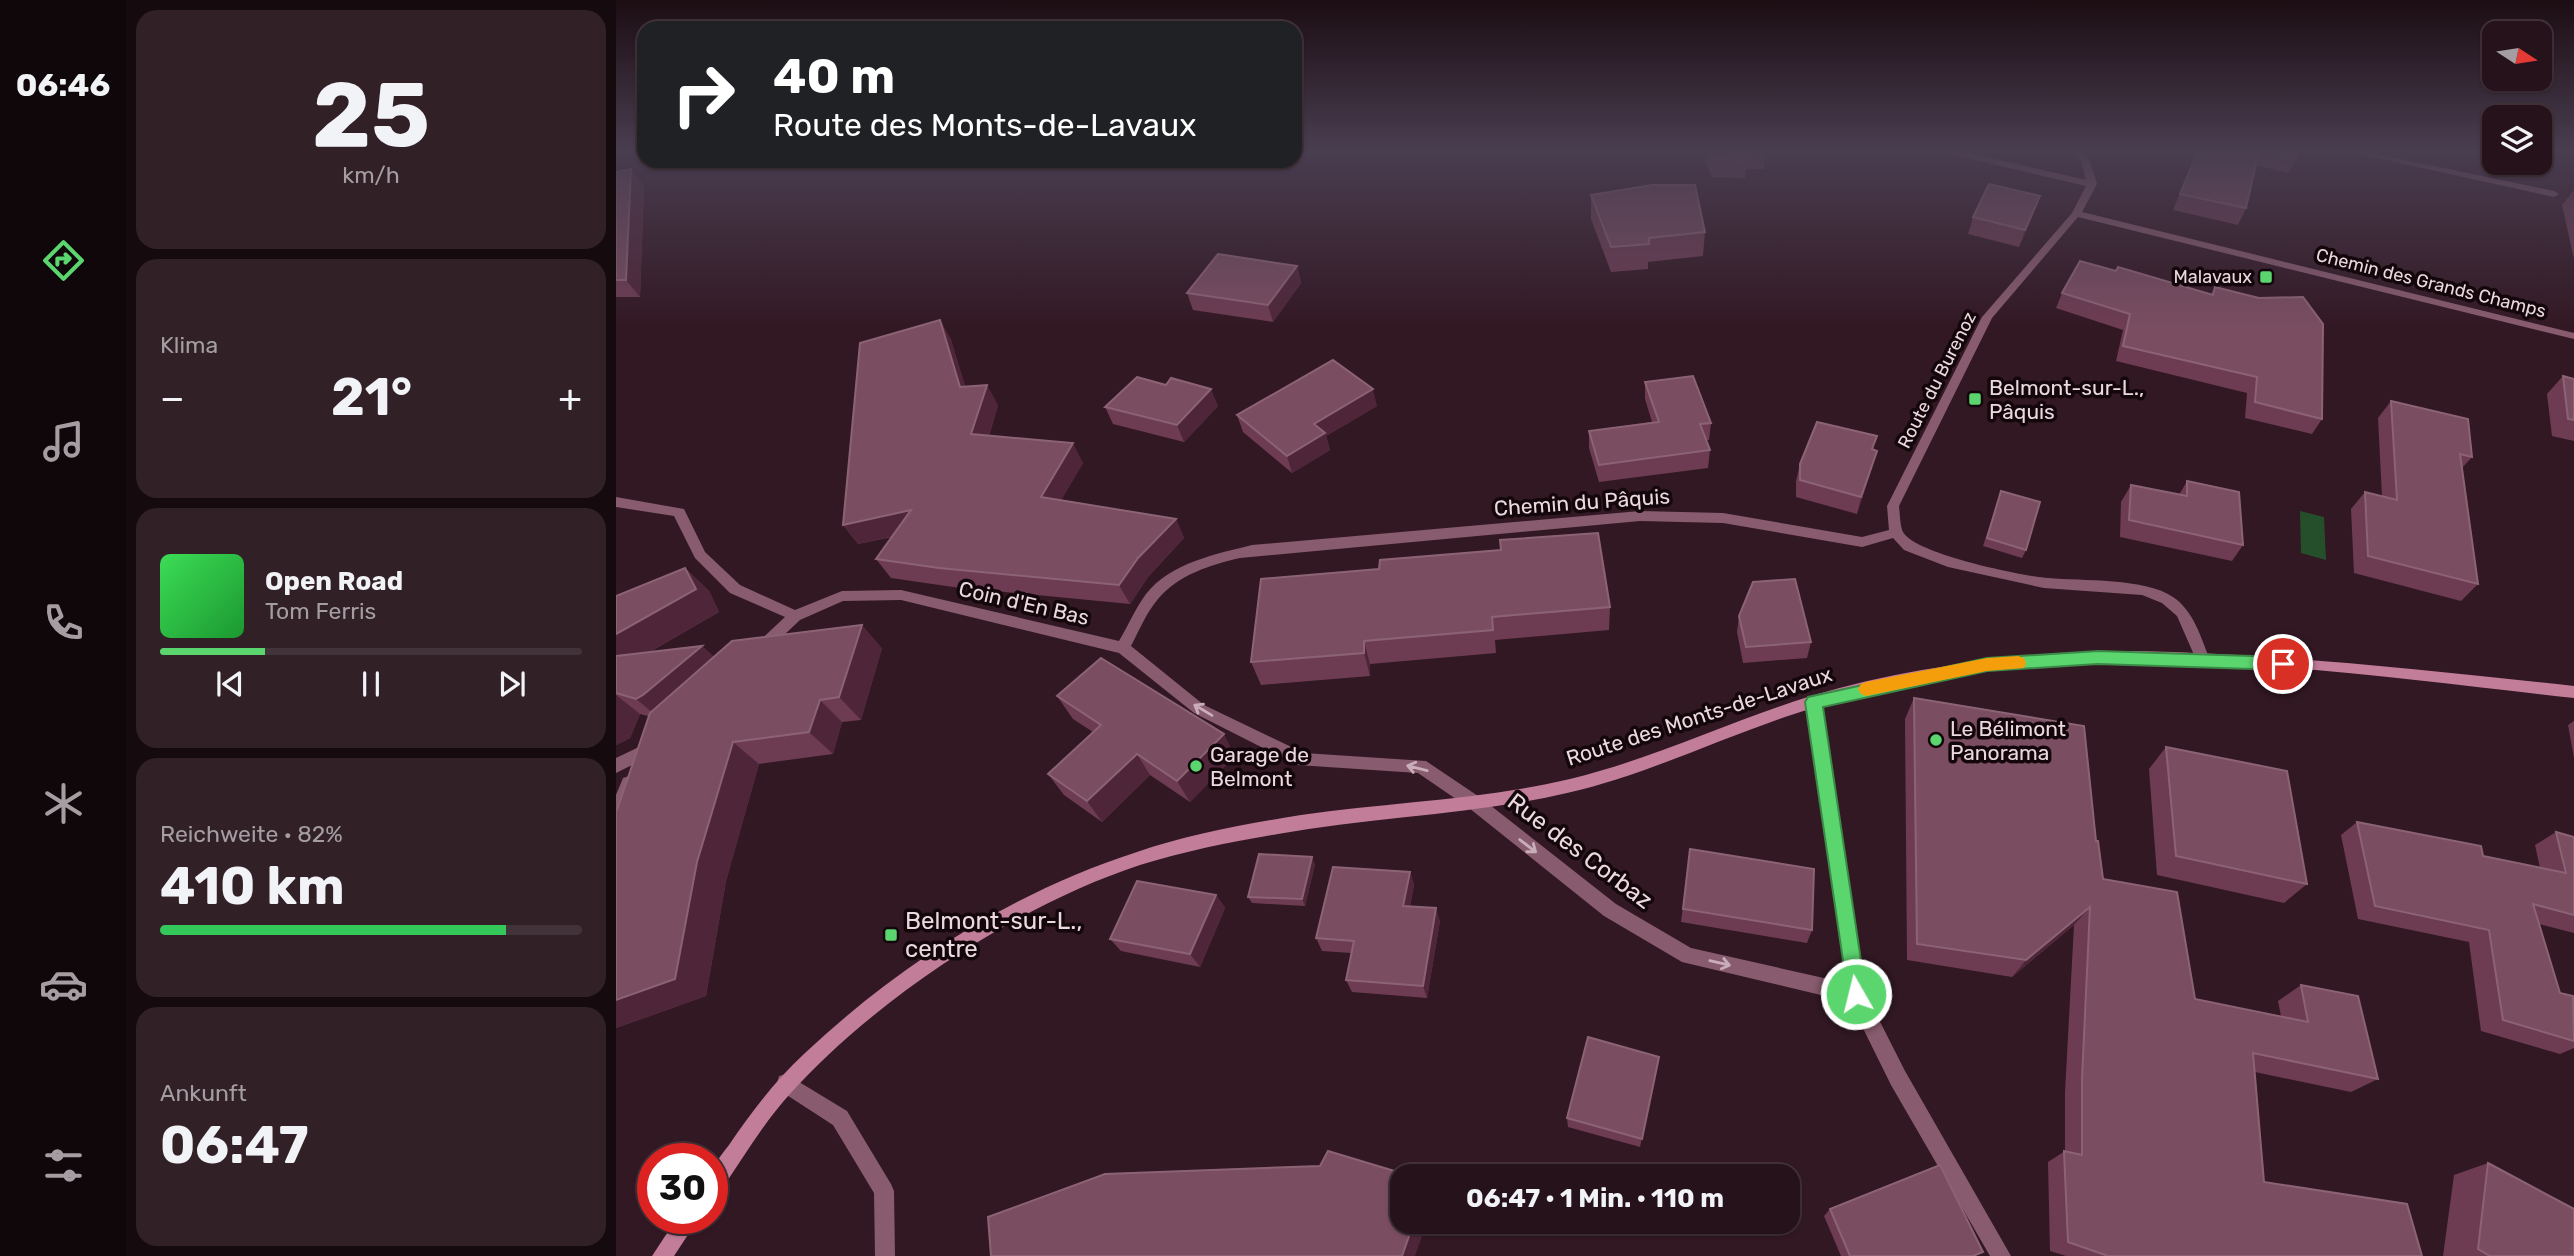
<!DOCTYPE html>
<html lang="de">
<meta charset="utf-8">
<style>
:root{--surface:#26121a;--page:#322027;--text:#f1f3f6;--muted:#a49ea2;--line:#423239;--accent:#5bd56e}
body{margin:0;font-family:Rubik,sans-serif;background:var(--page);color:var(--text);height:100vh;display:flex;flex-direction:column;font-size:26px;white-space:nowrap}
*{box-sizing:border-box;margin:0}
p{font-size:23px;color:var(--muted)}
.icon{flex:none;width:38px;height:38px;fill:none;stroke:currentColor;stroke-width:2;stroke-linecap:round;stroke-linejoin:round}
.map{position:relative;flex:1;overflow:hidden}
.drawer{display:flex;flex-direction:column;gap:10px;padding:10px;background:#150a0e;width:490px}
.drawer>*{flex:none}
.hud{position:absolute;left:21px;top:21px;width:665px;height:147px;border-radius:21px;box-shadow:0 2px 5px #0004,0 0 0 2px var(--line);background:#202124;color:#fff;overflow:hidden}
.needle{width:46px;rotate:102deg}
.controls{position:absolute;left:1866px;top:21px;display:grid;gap:14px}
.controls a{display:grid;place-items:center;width:70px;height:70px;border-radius:14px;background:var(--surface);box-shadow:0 2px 5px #0004,0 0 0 2px var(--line);font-size:35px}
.speed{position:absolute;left:21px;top:1143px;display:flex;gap:14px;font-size:35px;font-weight:700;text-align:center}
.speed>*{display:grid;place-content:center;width:91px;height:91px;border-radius:50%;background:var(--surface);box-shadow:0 2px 5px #0004,0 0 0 2px var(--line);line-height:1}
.speed .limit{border:10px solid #d22;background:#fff;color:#111}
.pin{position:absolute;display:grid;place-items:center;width:60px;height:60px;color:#fff;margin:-30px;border:4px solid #fff;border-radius:50%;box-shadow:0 2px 7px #0007}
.me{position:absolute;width:77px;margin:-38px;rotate:352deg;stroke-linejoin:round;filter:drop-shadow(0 0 5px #0008)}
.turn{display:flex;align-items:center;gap:24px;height:147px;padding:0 21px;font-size:32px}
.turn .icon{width:91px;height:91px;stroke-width:2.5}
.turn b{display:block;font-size:49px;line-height:60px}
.big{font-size:52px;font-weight:700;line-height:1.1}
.drawer .widget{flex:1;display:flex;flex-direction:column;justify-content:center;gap:10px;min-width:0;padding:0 24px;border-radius:21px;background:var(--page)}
.drawer .dial{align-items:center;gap:0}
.dial b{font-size:91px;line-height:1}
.song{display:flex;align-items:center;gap:21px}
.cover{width:84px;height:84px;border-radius:10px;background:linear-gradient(135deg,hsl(130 70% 55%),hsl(130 70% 35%))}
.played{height:7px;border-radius:4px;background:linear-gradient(90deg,var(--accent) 25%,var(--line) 25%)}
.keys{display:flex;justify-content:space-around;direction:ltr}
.heat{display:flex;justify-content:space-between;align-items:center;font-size:38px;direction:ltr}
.charge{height:10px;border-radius:5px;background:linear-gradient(90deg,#34c759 82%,var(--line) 0)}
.trip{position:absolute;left:774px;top:1164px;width:410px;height:70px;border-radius:21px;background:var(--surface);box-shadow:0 2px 5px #0004,0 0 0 2px var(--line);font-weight:700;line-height:70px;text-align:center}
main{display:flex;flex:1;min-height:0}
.tab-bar{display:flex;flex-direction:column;width:126px;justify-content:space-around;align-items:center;background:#0f070a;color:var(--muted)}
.tab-bar .icon{width:49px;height:49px}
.tab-bar .on{color:var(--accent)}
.tab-bar b{font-size:32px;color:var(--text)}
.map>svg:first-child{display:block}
.water{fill:#254f2a}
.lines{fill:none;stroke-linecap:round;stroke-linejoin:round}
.street{fill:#885c6e;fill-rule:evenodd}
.secondary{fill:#c27d99;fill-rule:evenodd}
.wall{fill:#6d3c52}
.shaded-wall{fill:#4f2639}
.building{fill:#7a4d61;stroke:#8c6375;stroke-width:2}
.oneway{stroke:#c9adb8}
.route{fill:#5bd56e;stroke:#3b8a48;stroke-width:2}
.slow{fill:#f59e0b}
.poi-dot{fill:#5bd56e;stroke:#13070c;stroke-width:2.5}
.labels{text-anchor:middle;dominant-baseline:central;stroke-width:7;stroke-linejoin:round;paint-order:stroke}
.far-poi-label{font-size:18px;fill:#ecd9e0;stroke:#13070c;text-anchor:end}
.far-street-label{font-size:18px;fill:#ecd9e0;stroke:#13070c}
.poi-label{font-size:21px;fill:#ecd9e0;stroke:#13070c;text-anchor:start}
.street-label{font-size:21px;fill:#ecd9e0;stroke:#13070c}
.near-street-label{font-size:24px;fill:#ecd9e0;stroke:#13070c}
.near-poi-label{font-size:24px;fill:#ecd9e0;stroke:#13070c;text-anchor:start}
</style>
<main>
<nav class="tab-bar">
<b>06:46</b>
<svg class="icon on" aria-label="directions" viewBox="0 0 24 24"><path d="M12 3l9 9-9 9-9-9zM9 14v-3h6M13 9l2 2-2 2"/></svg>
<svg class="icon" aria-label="music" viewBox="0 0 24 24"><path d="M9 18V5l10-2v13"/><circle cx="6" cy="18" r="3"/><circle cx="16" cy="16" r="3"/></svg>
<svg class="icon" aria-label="phone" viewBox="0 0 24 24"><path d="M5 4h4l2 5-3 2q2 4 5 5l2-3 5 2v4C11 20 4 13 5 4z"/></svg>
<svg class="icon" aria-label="climate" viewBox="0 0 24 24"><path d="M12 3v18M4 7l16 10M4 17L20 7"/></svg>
<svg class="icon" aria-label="car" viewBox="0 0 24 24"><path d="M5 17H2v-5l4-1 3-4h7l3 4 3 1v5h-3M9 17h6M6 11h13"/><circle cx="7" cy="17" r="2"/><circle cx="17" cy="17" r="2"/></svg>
<svg class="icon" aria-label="filters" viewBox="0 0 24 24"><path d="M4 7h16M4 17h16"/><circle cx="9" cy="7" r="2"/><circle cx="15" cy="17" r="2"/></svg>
</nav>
<section class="drawer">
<div class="widget dial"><b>25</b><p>km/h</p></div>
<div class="widget"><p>Klima</p>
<div class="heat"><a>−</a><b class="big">21°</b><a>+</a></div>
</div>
<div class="widget">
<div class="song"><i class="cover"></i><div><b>Open Road</b><p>Tom Ferris</p></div></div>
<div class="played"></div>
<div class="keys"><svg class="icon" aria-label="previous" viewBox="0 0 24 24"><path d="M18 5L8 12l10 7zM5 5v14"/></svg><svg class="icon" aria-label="pause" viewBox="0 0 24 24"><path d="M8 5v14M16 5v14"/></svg><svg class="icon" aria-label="next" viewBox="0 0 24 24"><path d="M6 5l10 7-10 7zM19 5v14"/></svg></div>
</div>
<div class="widget"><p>Reichweite · 82%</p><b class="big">410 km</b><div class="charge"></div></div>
<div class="widget"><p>Ankunft</p><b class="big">06:47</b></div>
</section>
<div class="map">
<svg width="1958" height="1256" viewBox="0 0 1958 1256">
<rect width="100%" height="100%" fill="#321823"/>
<path class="water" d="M1684 511 1708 517 1710 560 1685 553Z"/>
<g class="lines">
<g class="street">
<path d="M1329 151H1344L1470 180 1465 161 1456 151H1466L1474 161 1481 184 1466 212 1958 333V339L1462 217 1376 318 1283 506C1284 514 1284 526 1287 532 1299 554 1406 576 1432 578 1466 581 1530 578 1557 597 1578 611 1585 638 1594 660L1592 664H1582L1561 616 1546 603 1526 595 1428 588 1332 567 1288 550 1277 538 1246 547 1107 523 1024 521 624 558C594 565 562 575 542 599 530 613 523 631 515 646L588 705 688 753 810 761 865 798 1000 904 1075 948 1230 983 1191 702 1193 698 1198 696 1203 698 1249 992 1289 1071 1395 1256H1374L1275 1085 1234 1002 1066 962 988 916 853 808 802 773 681 765 578 713 503 653 285 600 227 601 184 620 150 652H140L138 648 140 644 169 617 114 593 79 558 58 516 0 507V497L68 509 89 552 124 585 179 610 226 591 285 590 503 641C512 626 519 609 530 594 554 563 600 554 636 545L1024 511 1107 513 1246 537 1273 530 1271 506 1366 317 1456 213 1470 186 1333 154Z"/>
<path d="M1729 151H1746L1938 191 1943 194 1938 197Z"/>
<path d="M27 745 32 747 35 752 32 757 0 773V758Z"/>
<path d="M13 776 19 778 21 783 6 819 0 821V795L7 778Z"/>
<path d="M170 1074 231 1111 275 1184 278 1191 279 1256H259L258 1193 217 1125 163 1090 161 1083 163 1076Z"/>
</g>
<g class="secondary">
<path d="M1519 651C1666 654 1812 670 1958 686V698C1748 675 1515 639 1306 682 1260 692 1214 702 1169 717 1096 742 1026 776 951 793 856 815 757 817 662 834 615 842 569 851 524 865 402 905 259 999 173 1095 146 1125 126 1160 103 1193L96 1196C96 1188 95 1179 96 1172 98 1163 107 1153 113 1145 136 1111 159 1081 189 1053 284 964 397 892 521 852 574 834 629 824 685 815 774 802 865 800 954 779 1037 759 1114 721 1195 696 1301 664 1409 654 1519 651Z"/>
<path d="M61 1218H83L58 1256H36Z"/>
</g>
</g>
<g class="wall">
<path d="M1085 151H1150L1148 169H1130L1129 178 1096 177Z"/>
<path d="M1581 151H1683L1681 157 1672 173 1639 165 1630 208 1622 225 1557 210Z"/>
<path d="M0 172 28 186 24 297H0Z"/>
<path d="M1958 190V259L1946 205Z"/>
<path d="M975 195 1089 232 1087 256 1032 262V269L995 272 975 219Z"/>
<path d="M1418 213 1403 247 1352 234 1357 217Z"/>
<path d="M681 266 685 283 657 322 577 310 571 293Z"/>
<path d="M1500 271 1595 294 1599 287 1706 419 1696 434 1629 418 1631 393 1500 361 1507 330 1440 308 1446 293Z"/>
<path d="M324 320 335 340 349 387 382 405 373 436 467 463 445 500 560 519 568 538 532 577 514 604 337 587 275 578 260 559 276 537 242 544 227 525Z"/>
<path d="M1947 376 1958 379V441L1936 436 1931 394Z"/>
<path d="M1029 382 1095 423 1093 440H1090L1094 450 1092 468 983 482 973 448V431L1036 422 1029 399Z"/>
<path d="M1775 401 1856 457 1846 468 1862 584 1845 601 1738 573 1735 509 1749 492 1766 496 1762 418Z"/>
<path d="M602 406 568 442 497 424 489 407Z"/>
<path d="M761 406 710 436 714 450 676 473 627 432 621 415Z"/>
<path d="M1258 450 1256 468 1241 514 1180 497V481L1184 464Z"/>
<path d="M1571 481 1627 545 1616 561 1504 537 1505 502 1515 485 1563 495Z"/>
<path d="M1385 491 1410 550 1406 558 1367 546Z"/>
<path d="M69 568 93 591 103 612 32 653 86 646 98 657 266 648 245 720 226 722 217 754 143 764 110 881 90 996 0 1028V811L1 810 32 716 24 714 14 738 0 745V596Z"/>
<path d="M645 579 994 607 993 630 879 640 880 653 754 664V676L645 685 635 662Z"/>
<path d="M1123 616 1195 642 1191 658 1127 663 1121 632Z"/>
<path d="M441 696 619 756 574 802 534 775 486 822 448 795 432 774 477 732 457 719Z"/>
<path d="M1298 698 1480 841 1487 879 1579 999 1665 1016 1662 1001 1685 985 1762 1079 1735 1092 1639 1072 1648 1182 1806 1256H1450L1434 1251 1432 1162 1449 1151V1092L1458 925 1396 977 1291 960 1289 719Z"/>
<path d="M1958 721V758L1952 725Z"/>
<path d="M1550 747 1691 884 1668 903 1541 875 1533 769Z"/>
<path d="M1741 822 1867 856 1924 868 1919 845 1940 832 1958 837V933L1923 924 1944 993 1958 1000V1048L1944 1054 1865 1031 1853 942 1742 919 1725 835Z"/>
<path d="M1074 849 1196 930 1191 943 1065 922Z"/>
<path d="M699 864 689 906 636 903 632 897Z"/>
<path d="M794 872 798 885 794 906 824 921 811 998 736 992 730 980 735 953 706 951 700 938Z"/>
<path d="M600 895 609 908 584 967 505 951 494 939Z"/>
<path d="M1041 1067 1024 1147 952 1127 951 1118Z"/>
<path d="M1872 1163 1958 1256H1827L1838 1175Z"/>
<path d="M1214 1209 1359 1256H1225L1208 1216Z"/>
</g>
<g class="shaded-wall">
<path d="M15 169 28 186 24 297 10 280Z"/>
<path d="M1424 196 1418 213 1403 247 1409 230Z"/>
<path d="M681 266 685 283 657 322 652 305Z"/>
<path d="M324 320 335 340 356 407 344 387Z"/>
<path d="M371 385 382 405 367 454 355 434Z"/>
<path d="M595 389 602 406 568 442 561 425Z"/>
<path d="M757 389 761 406 710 436 714 450 676 473 671 456 698 424Z"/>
<path d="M457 443 467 463 436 516 425 497Z"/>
<path d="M1261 451 1256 468 1241 514 1245 497Z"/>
<path d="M295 510 309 529 242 544 227 525Z"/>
<path d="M560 519 568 538 532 577 514 604 503 585 522 558Z"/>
<path d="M69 568 93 591 103 612 0 671V634Z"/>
<path d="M246 625 266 648 245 720 223 697Z"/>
<path d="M748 641 754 664V676L748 653Z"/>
<path d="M86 646 110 668 47 721 20 699Z"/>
<path d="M0 695 24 714 14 738 0 745Z"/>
<path d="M204 700 226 722 217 754 193 732Z"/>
<path d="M608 734 619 756 574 802 561 781Z"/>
<path d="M117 742 143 764 110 881 90 996 0 1028V1000L81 862Z"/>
<path d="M521 754 534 775 486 822 471 801Z"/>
<path d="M696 857 699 864 689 906 686 899Z"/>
<path d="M794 872 798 885 791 919 787 906Z"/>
<path d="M600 895 609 908 584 967 574 954Z"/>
<path d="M1474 907 1458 925 1396 977 1410 960Z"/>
<path d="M820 908 824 921 811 998 807 986Z"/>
<path d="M798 1222H811L799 1256H786Z"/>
</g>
<g class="building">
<path d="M1093 151H1150V152H1130L1131 161 1097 160Z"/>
<path d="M1582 151H1643L1630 208 1564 194Z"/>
<path d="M1653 151H1683L1681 157Z"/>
<path d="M15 169 10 280H0V172Z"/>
<path d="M1373 184 1424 196 1409 230 1357 217Z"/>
<path d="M1036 185H1079L1089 232 1033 238V244L995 247 975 195Z"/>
<path d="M602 254 681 266 652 305 571 293Z"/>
<path d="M1464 261 1500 271 1502 267 1597 295 1599 287 1643 298 1687 297 1707 324 1706 419 1639 402 1641 377 1507 346 1514 314 1446 293Z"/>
<path d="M324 320 344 387 371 385 355 434 457 443 425 497 560 519 522 558 503 585 323 568 260 559 295 510 227 525 244 343Z"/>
<path d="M717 360 757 389 698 424 709 433 671 456 621 415Z"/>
<path d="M1077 376 1095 423 1084 424 1094 450 983 465 973 431 1043 422 1029 382Z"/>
<path d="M1947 376 1958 379V420L1952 419Z"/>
<path d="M521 377 550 385 555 378 595 389 561 425 489 407Z"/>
<path d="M1775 401 1852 419 1856 457 1844 454 1862 584 1752 556 1749 492 1781 500Z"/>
<path d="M1201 422 1261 436 1256 449 1261 451 1245 497 1184 480V464Z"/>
<path d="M1571 481 1623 492 1627 545 1513 520 1515 485 1571 496Z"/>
<path d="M1385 491 1424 502 1410 550 1371 538Z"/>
<path d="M982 533 994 607 876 617 877 630 748 641V653L635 662 645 579 763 569 764 560 885 550 884 540Z"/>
<path d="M69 568 80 589 0 634V596Z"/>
<path d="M1179 579 1195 642 1130 647 1123 616 1137 582Z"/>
<path d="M246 625 223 697 204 700 193 732 117 742 81 862 59 979 0 1000V811L1 810 34 713 116 641Z"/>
<path d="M86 646 27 695 20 699 0 693V656Z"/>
<path d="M485 658 608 734 561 781 521 754 471 801 432 774 485 725 441 696Z"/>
<path d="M1298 698 1468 726 1480 841H1482L1487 879 1561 892 1579 999 1692 1022 1685 985 1742 996 1762 1079 1637 1053 1648 1182 1791 1204 1806 1256H1492L1452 1242 1448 1151 1466 1155V1079L1474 907 1410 960 1301 944Z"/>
<path d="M1550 747 1671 771 1691 884 1560 856Z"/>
<path d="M1741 822 1865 846 1867 856 1950 873 1940 832 1958 837V915L1917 904 1944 993 1957 996 1958 1041 1887 1020 1873 930 1759 906Z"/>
<path d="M1074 849 1198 869 1196 930 1067 909Z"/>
<path d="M643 854 696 857 686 899 632 897Z"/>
<path d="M717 867 794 872 787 906 820 908 807 986 730 980 738 941 700 938Z"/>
<path d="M521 881 600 895 574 954 494 939Z"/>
<path d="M972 1037 1043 1057 1026 1139 951 1118Z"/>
<path d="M712 1151 795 1176H786V1222H798L786 1256H375L372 1217 489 1174 704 1166Z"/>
<path d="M1872 1163 1958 1209V1256H1874L1862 1249Z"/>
<path d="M1324 1165 1367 1252 1357 1256H1234L1214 1209Z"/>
</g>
<defs><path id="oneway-shaft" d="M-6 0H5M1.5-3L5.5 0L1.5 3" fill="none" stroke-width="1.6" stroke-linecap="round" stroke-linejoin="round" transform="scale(1.75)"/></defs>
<g class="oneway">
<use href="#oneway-shaft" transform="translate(587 710) rotate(-149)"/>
<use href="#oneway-shaft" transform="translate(801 768) rotate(-166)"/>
<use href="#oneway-shaft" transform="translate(912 846) rotate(38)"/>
<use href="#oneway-shaft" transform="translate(1104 963) rotate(13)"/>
</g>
<linearGradient id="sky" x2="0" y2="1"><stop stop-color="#1c0d13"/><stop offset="0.46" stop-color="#493d50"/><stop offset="1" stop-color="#493d50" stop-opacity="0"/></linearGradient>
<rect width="1958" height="327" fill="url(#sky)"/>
<path class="route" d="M1482 651 1667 657 1673 659 1675 664 1673 668 1667 670 1482 664 1371 671 1207 707 1250 994 1248 1001 1240 1004 1233 1001 1189 702 1192 697 1371 658Z"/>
<path class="slow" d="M1402 656 1408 658 1410 663 1408 668 1371 671 1250 696 1245 694 1242 689 1245 684 1250 682 1371 658Z"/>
<g class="poi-dot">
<rect x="1643" y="270" width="14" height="14" rx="3.5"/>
<rect x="1352" y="392" width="14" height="14" rx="3.5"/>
<circle cx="1320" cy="740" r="7"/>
<circle cx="580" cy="766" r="7"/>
<rect x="268" y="928" width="14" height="14" rx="3.5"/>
</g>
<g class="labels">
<g class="far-poi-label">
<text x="1636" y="277">Malavaux</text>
</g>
<g class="far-street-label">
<text transform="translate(1815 283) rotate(14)">Chemin des Grands Champs</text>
<text transform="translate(1321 380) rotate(-63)">Route du Burenoz</text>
</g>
<g class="poi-label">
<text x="1373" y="387">Belmont-sur-L.,<tspan x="1373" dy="24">Pâquis</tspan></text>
<text x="1334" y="728">Le Bélimont<tspan x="1334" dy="24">Panorama</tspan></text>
<text x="594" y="754">Garage de<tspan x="594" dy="24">Belmont</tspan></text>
</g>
<g class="street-label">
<text transform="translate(966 502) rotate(-4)">Chemin du Pâquis</text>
<text transform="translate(408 603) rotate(13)">Coin d'En Bas</text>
<text transform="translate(1083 716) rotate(-18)">Route des Monts-de-Lavaux</text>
</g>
<g class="near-street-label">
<text transform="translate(964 851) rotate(37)">Rue des Corbaz</text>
</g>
<g class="near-poi-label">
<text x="289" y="921">Belmont-sur-L.,<tspan x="289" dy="28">centre</tspan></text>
</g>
</g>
</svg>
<div class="controls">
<a><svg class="needle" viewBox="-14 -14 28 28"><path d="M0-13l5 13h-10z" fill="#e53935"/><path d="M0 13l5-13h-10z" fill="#a49ea2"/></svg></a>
<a><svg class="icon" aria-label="layers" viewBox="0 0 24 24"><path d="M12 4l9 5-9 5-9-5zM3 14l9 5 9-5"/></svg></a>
</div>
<div class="speed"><div class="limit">30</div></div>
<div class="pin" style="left:1667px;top:664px;background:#d93025"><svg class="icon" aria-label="arrive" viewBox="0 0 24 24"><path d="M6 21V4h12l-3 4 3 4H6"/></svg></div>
<svg class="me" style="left:1240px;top:994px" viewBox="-20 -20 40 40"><circle r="17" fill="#5bd56e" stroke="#fff" stroke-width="3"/><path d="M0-11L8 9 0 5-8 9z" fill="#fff"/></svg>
<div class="trip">06:47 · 1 Min. · 110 m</div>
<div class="hud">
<div class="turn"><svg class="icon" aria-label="right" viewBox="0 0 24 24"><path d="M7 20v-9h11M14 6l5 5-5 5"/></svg><div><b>40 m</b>Route des Monts-de-Lavaux</div></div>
</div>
</div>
</main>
